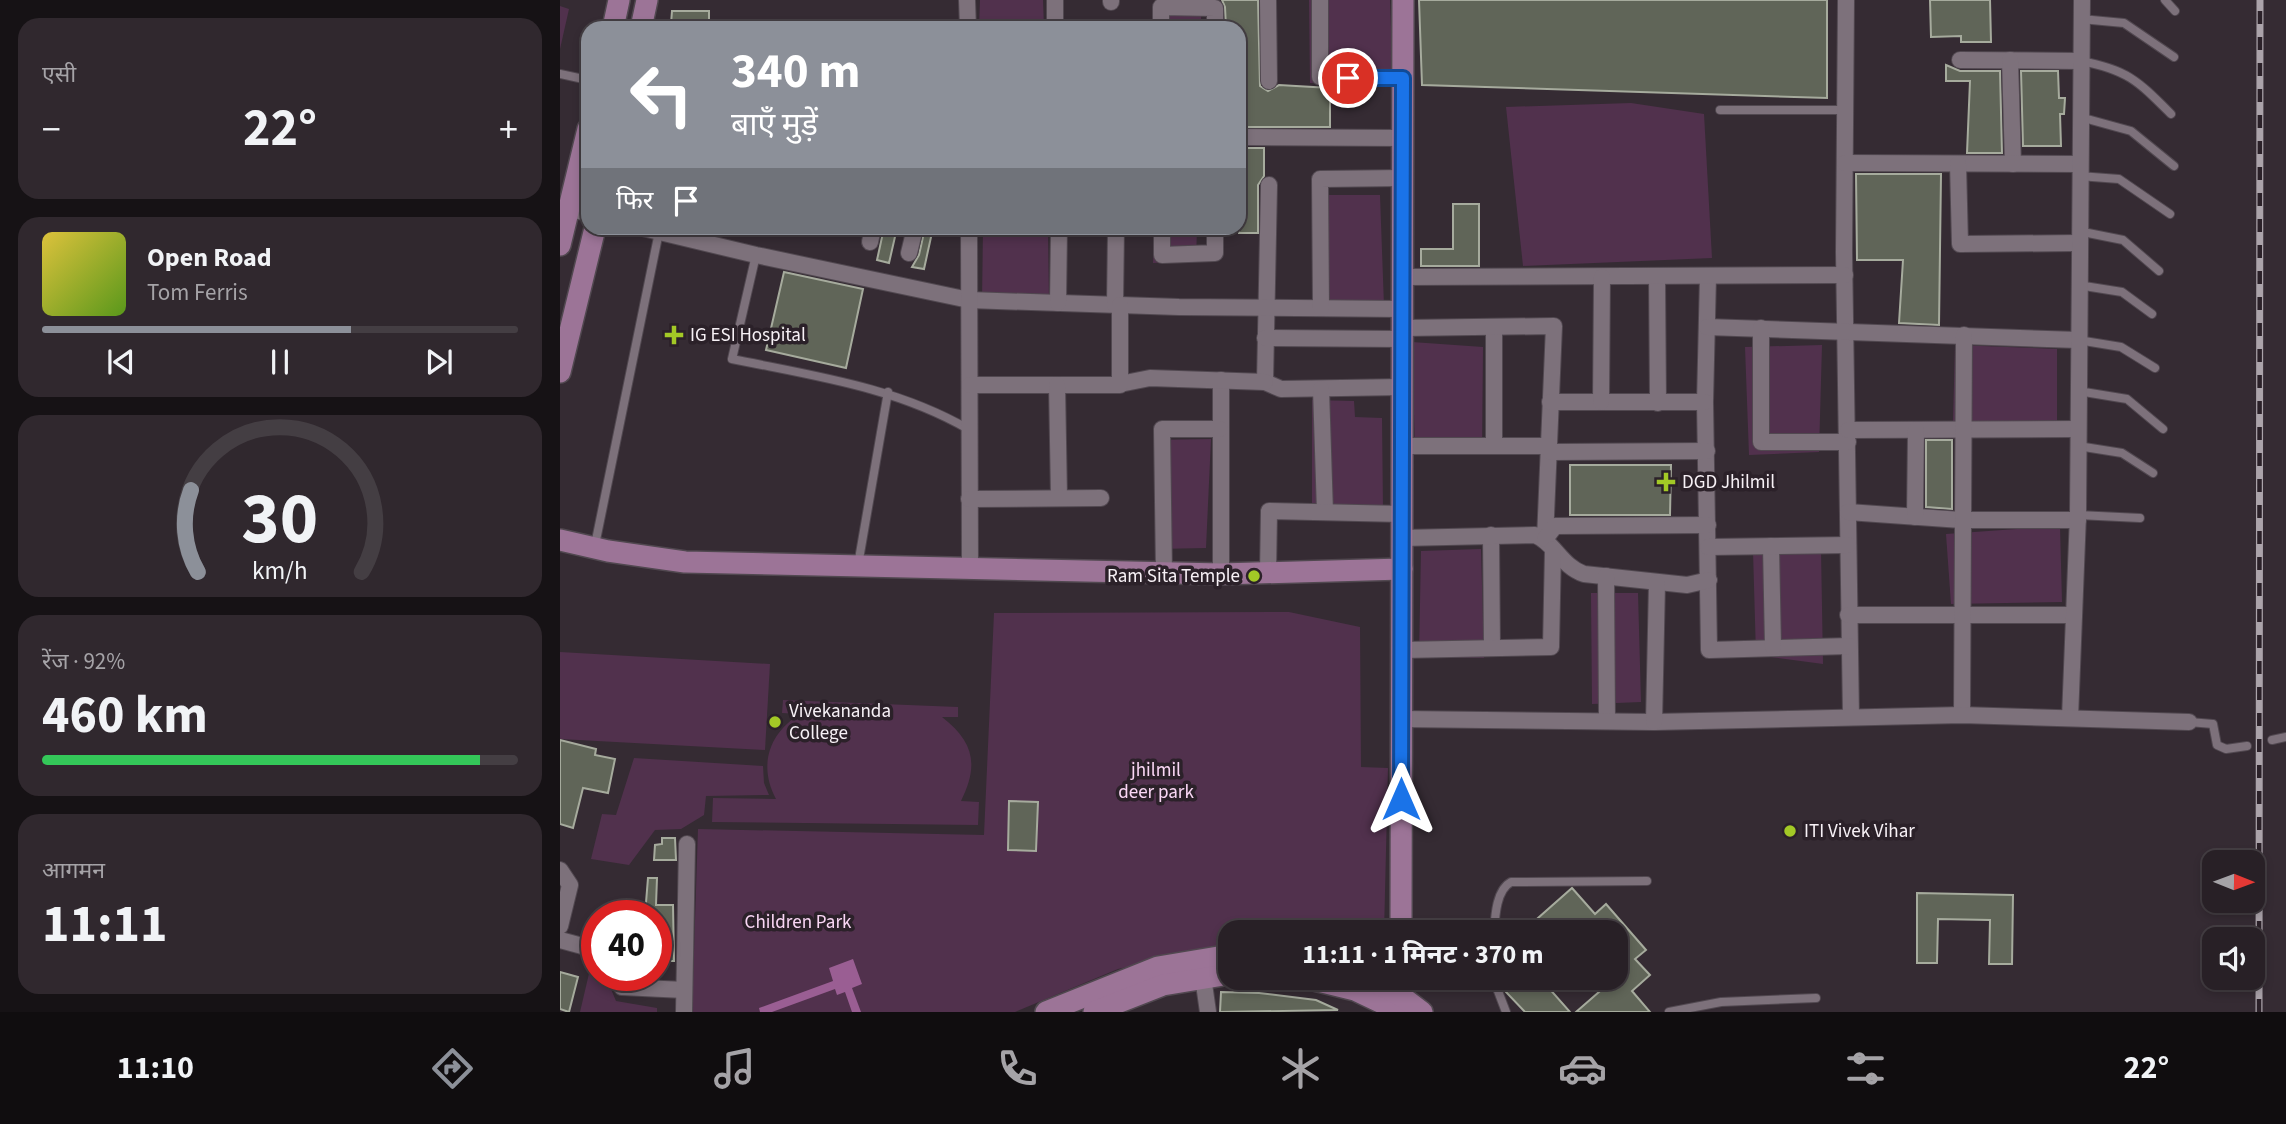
<!DOCTYPE html>
<html lang="hi">
<meta charset="utf-8">
<style>
:root{--surface:#282026;--page:#30282e;--text:#f1f3f6;--muted:#a5a3a7;--line:#443e43;--accent:#8c9099}
body{margin:0;font-family:"Source Sans 3","Noto Sans Devanagari",sans-serif;background:var(--page);color:var(--text);height:100vh;display:flex;flex-direction:column;font-size:26px;white-space:nowrap}
*{box-sizing:border-box;margin:0}
p{font-size:23px;color:var(--muted)}
.icon{flex:none;width:38px;height:38px;fill:none;stroke:currentColor;stroke-width:2;stroke-linecap:round;stroke-linejoin:round}
.map{position:relative;flex:1;overflow:hidden}
.side{display:flex;flex-direction:column;gap:18px;padding:18px;background:#161215;width:560px}
.side>*{flex:none}
.banner{position:absolute;left:21px;top:21px;width:665px;height:214px;border-radius:21px;box-shadow:0 4px 10px #0003,0 0 0 2px var(--line);background:#8c9099;color:#fff;overflow:hidden}
.needle{width:46px;rotate:91deg}
.controls{position:absolute;left:1642px;top:850px;display:grid;gap:14px}
.controls a{display:grid;place-items:center;width:63px;height:63px;border-radius:14px;background:var(--surface);box-shadow:0 4px 10px #0003,0 0 0 2px var(--line);font-size:35px}
.speed{position:absolute;left:21px;top:900px;display:flex;gap:14px;font-size:35px;font-weight:700;text-align:center}
.speed>*{display:grid;place-content:center;width:91px;height:91px;border-radius:50%;background:var(--surface);box-shadow:0 4px 10px #0003,0 0 0 2px var(--line);line-height:1}
.speed .limit{border:10px solid #d22;background:#fff;color:#111}
.pin{position:absolute;display:grid;place-items:center;width:60px;height:60px;color:#fff;margin:-30px;border:4px solid #fff;border-radius:50%;box-shadow:0 2px 7px #0007}
.me{position:absolute;width:77px;margin:-38px;rotate:0deg;stroke-linejoin:round;filter:drop-shadow(0 0 5px #0008)}
.turn{display:flex;align-items:center;gap:24px;height:147px;padding:0 35px;font-size:32px}
.turn .icon{width:91px;height:91px;stroke-width:2.5}
.turn b{display:block;font-size:49px;line-height:60px}
.then{display:flex;align-items:center;height:66px;padding:0 35px;background:#0003;gap:14px;font-size:26px}
.big{font-size:52px;font-weight:700;line-height:1.1}
.side .tile{flex:1;display:flex;flex-direction:column;justify-content:center;gap:10px;min-width:0;padding:0 24px;border-radius:21px;background:var(--page)}
.side .dial{align-items:center;gap:0}
.dial svg{height:182px;overflow:visible;fill:none;stroke:var(--line);stroke-width:7;stroke-linecap:round;text-anchor:middle}
.dial text{fill:var(--text);stroke:none}
.song{display:flex;align-items:center;gap:21px}
.cover{width:84px;height:84px;border-radius:10px;background:linear-gradient(135deg,hsl(50 70% 55%),hsl(90 70% 35%))}
.played{height:7px;border-radius:4px;background:linear-gradient(90deg,var(--accent) 65%,var(--line) 65%)}
.keys{display:flex;justify-content:space-around;direction:ltr}
.heat{display:flex;justify-content:space-between;align-items:center;font-size:38px;direction:ltr}
.charge{height:10px;border-radius:5px;background:linear-gradient(90deg,#34c759 92%,var(--line) 0)}
.trip{position:absolute;left:658px;top:920px;width:410px;height:70px;border-radius:21px;background:var(--surface);box-shadow:0 4px 10px #0003,0 0 0 2px var(--line);font-weight:700;line-height:70px;text-align:center}
.tab-bar{display:flex;height:112px;justify-content:space-around;align-items:center;background:#100d0f;color:var(--muted)}
.tab-bar .icon{width:49px;height:49px}
.tab-bar .on{color:var(--accent)}
.tab-bar b{font-size:32px;color:var(--text)}
main{display:flex;flex:1;min-height:0}
.map>svg:first-child{display:block}
.green{fill:#51314d}
.water{fill:#9a5e93}
.building{fill:#606558;stroke:#a6ab9d;stroke-width:2}
.lines{fill:none;stroke-linecap:round;stroke-linejoin:round}
.lane-casing{stroke:#514850;stroke-width:10}
.street-casing{stroke:#514850;stroke-width:18}
.secondary-casing{stroke:#514850;stroke-width:24}
.lane{stroke:#7d717b;stroke-width:8}
.street{stroke:#7d717b;stroke-width:16}
.secondary{stroke:#9c7497;stroke-width:21}
.rail-casing{stroke:#aba3aa;stroke-width:7}
.rail{stroke:#2b2129;stroke-width:4.5;stroke-dasharray:13;stroke-linecap:butt}
.route-casing{stroke:#114b97;stroke-width:18}
.route{stroke:#1a73e8;stroke-width:12}
.poi-dot{fill:#a3c926;stroke:#2b2129;stroke-width:2.5}
.labels{text-anchor:middle;dominant-baseline:central;stroke-width:7;stroke-linejoin:round;paint-order:stroke}
.poi-label{font-size:19px;fill:#f7f1f6;stroke:#2b2129;text-anchor:start}
.park-label{font-size:19px;fill:#fad7f5;stroke:#2b2129}
</style>
<main>
<section class="side">
<div class="tile"><p>एसी</p>
<div class="heat"><a>−</a><b class="big">22°</b><a>+</a></div>
</div>
<div class="tile">
<div class="song"><i class="cover"></i><div><b>Open Road</b><p>Tom Ferris</p></div></div>
<div class="played"></div>
<div class="keys"><svg class="icon" aria-label="previous" viewBox="0 0 24 24"><path d="M18 5L8 12l10 7zM5 5v14"/></svg><svg class="icon" aria-label="pause" viewBox="0 0 24 24"><path d="M8 5v14M16 5v14"/></svg><svg class="icon" aria-label="next" viewBox="0 0 24 24"><path d="M6 5l10 7-10 7zM19 5v14"/></svg></div>
</div>
<div class="tile dial"><svg viewBox="0 0 100 80">
<path d="M14 69A42 42 0 1 1 86 69"/>
<path d="M14 69A42 42 0 0 1 11 33" stroke="#8c9099"/>
<text x="50" y="56" font-size="32" font-weight="700">30</text>
<text x="50" y="72" font-size="11">km/h</text>
</svg></div>
<div class="tile"><p>रेंज · 92%</p><b class="big">460 km</b><div class="charge"></div></div>
<div class="tile"><p>आगमन</p><b class="big">11:11</b></div>
</section>
<div class="map">
<svg width="1726" height="1012" viewBox="0 0 1726 1012">
<rect width="100%" height="100%" fill="#352b33"/>
<g class="green">
<path d="M420 0H483L484 28H419Z"/>
<path d="M749 0H830L833 86 750 83Z"/>
<path d="M0 6 9 9 0 49Z"/>
<rect x="594" y="16" width="47" height="12"/>
<path d="M1071 103 1144 114 1152 258 963 266 946 107Z"/>
<path d="M753 195H820L824 306 755 304Z"/>
<path d="M423 228H488L489 303 422 302Z"/>
<path d="M595 228H637L636 261 593 263Z"/>
<path d="M852 342 923 347 922 453 855 451Z"/>
<path d="M1262 345 1259 452 1189 455 1185 347Z"/>
<path d="M1395 345 1497 349V422L1393 421Z"/>
<path d="M752 400 794 401 795 417 822 418 823 510H752Z"/>
<path d="M651 439 646 548 597 549 594 440Z"/>
<path d="M1500 526 1502 602 1391 604 1386 534Z"/>
<path d="M921 549 924 658 859 657 861 551Z"/>
<path d="M1261 550 1263 664 1196 655 1193 551Z"/>
<path d="M1031 593H1078L1081 702 1032 704Z"/>
<path d="M729 612 800 627 801 767 828 768 824 933H670V945L558 969 455 1012H132L138 829 424 835 434 613Z"/>
<path d="M0 652 210 664 205 750 0 739Z"/>
<path d="M223 700 398 707V717H382C414 742 419 765 401 801L419 802 418 825 152 822 153 798 216 799C198 766 209 733 240 714L222 713Z"/>
<path d="M74 758 203 766 204 783 209 795 146 796 144 815 121 829 95 830 69 865 31 859 42 814 56 815Z"/>
<path d="M31 965 37 967V975H45L56 1001 97 1008V1012H20Z"/>
</g>
<path class="water" d="M293 959 302 984 292 988 301 1012H292L285 992 277 995 275 989 212 1012H200L199 1008 273 981 269 968Z"/>
<g class="building">
<path d="M662 0H698L700 86 708 91 719 85 770 88V127H679V28H666L665 7Z"/>
<path d="M859 0H1267V98L862 85Z"/>
<path d="M1370 0H1430L1431 42H1401V36L1371 37Z"/>
<path d="M112 11H149V24H111Z"/>
<path d="M1386 65 1400 71H1440L1442 153H1407L1410 81H1386Z"/>
<path d="M1461 71H1498L1499 98H1505L1504 114H1500L1501 146H1463Z"/>
<path d="M679 148H704V176L698 185V233H679Z"/>
<path d="M1296 174H1381L1379 325 1339 323 1343 260H1297Z"/>
<path d="M893 204H919V266H861V249H893Z"/>
<path d="M324 228H337L329 263 317 260Z"/>
<path d="M365 228H373L364 269 352 267 359 255Z"/>
<path d="M224 272 303 289 286 368 206 350Z"/>
<path d="M1366 440H1392V509L1366 507Z"/>
<path d="M1010 465H1111L1110 515H1010Z"/>
<path d="M0 740 36 749 35 755 55 759 48 793 23 788 13 828 0 824Z"/>
<path d="M449 801 478 802 476 851 448 850Z"/>
<path d="M102 838H115L116 860H94L95 845 102 844Z"/>
<path d="M88 878H97L96 905H113L114 961H103V954H96V915H85Z"/>
<path d="M1012 888 1035 914 1046 904 1086 950 1075 959 1090 975 1072 991 1090 1012H1016L1055 978V933H1024L1018 927 1011 933H961Z"/>
<path d="M1357 893 1453 895 1452 964H1429L1430 920 1378 919 1377 963H1357Z"/>
<path d="M0 972 18 977 9 1012 0 1009Z"/>
<path d="M940 978H980L1010 1012H965L945 991Z"/>
<path d="M661 992 699 993 756 1000 778 1010 660 1012Z"/>
</g>
<g class="lines">
<defs>
<g id="lane">
<path d="M1605 0 1615 11"/>
<path d="M1521 19 1564 23 1614 57"/>
<path d="M1521 61C1568 70 1578 81 1611 114"/>
<path d="M0 74 28 80"/>
<path d="M1160 110H1285"/>
<path d="M1520 117 1571 131 1614 166"/>
<path d="M1519 176 1559 179 1610 214"/>
<path d="M1518 231 1563 240 1599 271"/>
<path d="M196 255 172 359C254 376 335 387 408 429"/>
<path d="M1518 285 1562 292 1592 314"/>
<path d="M1518 340 1561 347 1595 368"/>
<path d="M1518 391 1567 399 1603 429"/>
<path d="M1518 446 1562 453 1593 473"/>
<path d="M1518 515 1580 518"/>
<path d="M35 545 99 232"/>
<path d="M298 565 328 392"/>
<path d="M1629 722 1653 724 1657 745 1666 749 1687 746"/>
<path d="M1712 740 1726 737"/>
<path d="M934 933C935 917 936 890 951 882L1087 881"/>
<path d="M933 978 946 1012"/>
<path d="M1109 1012 1161 1002 1256 998"/>
</g>
<g id="street">
<path d="M407 0 408 28"/>
<path d="M495 0V28"/>
<path d="M551 0V2"/>
<path d="M708 0 709 81"/>
<path d="M760 0V77L843 78"/>
<path d="M1286 0 1284 252 1291 717"/>
<path d="M601 28V7L655 8V28"/>
<path d="M1400 60 1521 61"/>
<path d="M1450 60 1453 164"/>
<path d="M679 137 843 138"/>
<path d="M1285 163 1519 164"/>
<path d="M1398 164 1400 244 1518 243"/>
<path d="M709 185 705 382 721 389 842 387"/>
<path d="M9 209 28 213"/>
<path d="M83 228 196 255 409 300 619 307 842 309"/>
<path d="M409 228 410 570"/>
<path d="M602 228V255L655 253V228"/>
<path d="M310 242 313 228"/>
<path d="M349 253 355 228"/>
<path d="M1097 276 1098 403"/>
<path d="M1148 276 1145 402 1149 650 1289 646"/>
<path d="M842 277 1285 275"/>
<path d="M498 303 499 228"/>
<path d="M555 305 556 228"/>
<path d="M761 308 760 179 843 178"/>
<path d="M934 327V445"/>
<path d="M1147 327 1518 340"/>
<path d="M843 328 994 326 985 539"/>
<path d="M1201 328V442H1288"/>
<path d="M705 338 842 339"/>
<path d="M661 380V574"/>
<path d="M560 384 590 378 705 382"/>
<path d="M410 385H560V305"/>
<path d="M497 385 499 498"/>
<path d="M761 389 765 512"/>
<path d="M990 402H1145"/>
<path d="M1041 402 1042 277"/>
<path d="M1288 430 1518 429"/>
<path d="M842 446H988L991 452 1147 451"/>
<path d="M409 499 541 498"/>
<path d="M1288 512 1401 520H1518"/>
<path d="M1355 517 1356 430"/>
<path d="M931 535 932 647"/>
<path d="M842 538 975 535C995 543 1001 566 1024 574L1127 585 1149 580"/>
<path d="M985 539 995 526 1148 525"/>
<path d="M1211 546 1213 647"/>
<path d="M1148 547 1288 545"/>
<path d="M604 573 602 429H660"/>
<path d="M708 573 709 511 842 514"/>
<path d="M1046 576 1047 721"/>
<path d="M1288 615H1514"/>
<path d="M842 650 991 647 993 549"/>
<path d="M1402 715 1404 335"/>
<path d="M1510 718 1518 515 1522 0"/>
<path d="M842 719 1094 722 1402 715 1629 722"/>
<path d="M1094 722 1097 583"/>
<path d="M0 870 10 885 0 926"/>
<path d="M0 940 37 950"/>
<path d="M54 975 62 987 124 990"/>
<path d="M643 977 648 1012"/>
<path d="M124 1012 127 844"/>
</g>
<g id="secondary">
<path d="M53 28 59 0"/>
<path d="M81 28 87 0"/>
<path d="M0 245 28 129"/>
<path d="M0 372 35 228"/>
<path d="M0 540 48 551 125 562 661 574 842 569"/>
<path d="M841 933 843 0"/>
<path d="M746 978 795 990 841 1012"/>
<path d="M807 978 841 996 862 1012"/>
<path d="M486 1012 598 967 670 955"/>
<path d="M534 1012 603 985 670 974"/>
</g>
</defs>
<use href="#lane" class="lane-casing"/>
<use href="#street" class="street-casing"/>
<use href="#secondary" class="secondary-casing"/>
<use href="#lane" class="lane"/>
<use href="#street" class="street"/>
<use href="#secondary" class="secondary"/>
<defs>
<path id="rail" d="M1699 1012 1700 0"/>
</defs>
<use href="#rail" class="rail-casing"/>
<use href="#rail" class="rail"/>
</g>
<g class="lines">
<defs>
<path id="route" d="M788 78H843L841 799"/>
</defs>
<use href="#route" class="route-casing"/>
<use href="#route" class="route"/>
</g>
<g class="poi-dot">
<path d="M110.5 324.5h7v7h7v7h-7v7h-7v-7h-7v-7h7z"/>
<path d="M1102.5 471.5h7v7h7v7h-7v7h-7v-7h-7v-7h7z"/>
<circle cx="694" cy="576" r="7"/>
<circle cx="215" cy="722" r="7"/>
<circle cx="1230" cy="831" r="7"/>
</g>
<g class="labels">
<g class="poi-label">
<text x="130" y="335">IG ESI Hospital</text>
<text x="1122" y="482">DGD Jhilmil</text>
<text x="680" y="576" text-anchor="end">Ram Sita Temple</text>
<text x="229" y="711">Vivekananda<tspan x="229" dy="22">College</tspan></text>
<text x="1244" y="831">ITI Vivek Vihar</text>
</g>
<g class="park-label">
<text x="596" y="770">jhilmil<tspan x="596" dy="22">deer park</tspan></text>
<text x="238" y="922">Children Park</text>
</g>
</g>
</svg>
<div class="controls">
<a><svg class="needle" viewBox="-14 -14 28 28"><path d="M0-13l5 13h-10z" fill="#e53935"/><path d="M0 13l5-13h-10z" fill="#a5a3a7"/></svg></a>
<a><svg class="icon" aria-label="sound" viewBox="0 0 24 24"><path d="M4 9h4l5-4v14l-5-4H4zM17 9q2 3 0 6"/></svg></a>
</div>
<div class="speed"><div class="limit">40</div></div>
<div class="pin" style="left:788px;top:78px;background:#d93025"><svg class="icon" aria-label="arrive" viewBox="0 0 24 24"><path d="M6 21V4h12l-3 4 3 4H6"/></svg></div>
<svg class="me" style="left:841px;top:799px" viewBox="-20 -20 40 40"><path d="M0-17L14 15 0 8-14 15z" fill="#1a73e8" stroke="#fff" stroke-width="4"/></svg>
<div class="trip">11:11 · 1 मिनट · 370 m</div>
<div class="banner">
<div class="turn"><svg class="icon" aria-label="left" viewBox="0 0 24 24"><path d="M17 20v-9H6M10 6l-5 5 5 5"/></svg><div><b>340 m</b>बाएँ मुड़ें</div></div>
<div class="then">फिर<svg class="icon" aria-label="arrive" viewBox="0 0 24 24"><path d="M6 21V4h12l-3 4 3 4H6"/></svg></div>
</div>
</div>
</main>
<nav class="tab-bar">
<b>11:10</b>
<svg class="icon on" aria-label="directions" viewBox="0 0 24 24"><path d="M12 3l9 9-9 9-9-9zM9 14v-3h6M13 9l2 2-2 2"/></svg>
<svg class="icon" aria-label="music" viewBox="0 0 24 24"><path d="M9 18V5l10-2v13"/><circle cx="6" cy="18" r="3"/><circle cx="16" cy="16" r="3"/></svg>
<svg class="icon" aria-label="phone" viewBox="0 0 24 24"><path d="M5 4h4l2 5-3 2q2 4 5 5l2-3 5 2v4C11 20 4 13 5 4z"/></svg>
<svg class="icon" aria-label="climate" viewBox="0 0 24 24"><path d="M12 3v18M4 7l16 10M4 17L20 7"/></svg>
<svg class="icon" aria-label="car" viewBox="0 0 24 24"><path d="M5 17H2v-5l4-1 3-4h7l3 4 3 1v5h-3M9 17h6M6 11h13"/><circle cx="7" cy="17" r="2"/><circle cx="17" cy="17" r="2"/></svg>
<svg class="icon" aria-label="filters" viewBox="0 0 24 24"><path d="M4 7h16M4 17h16"/><circle cx="9" cy="7" r="2"/><circle cx="15" cy="17" r="2"/></svg>
<b>22°</b>
</nav>
